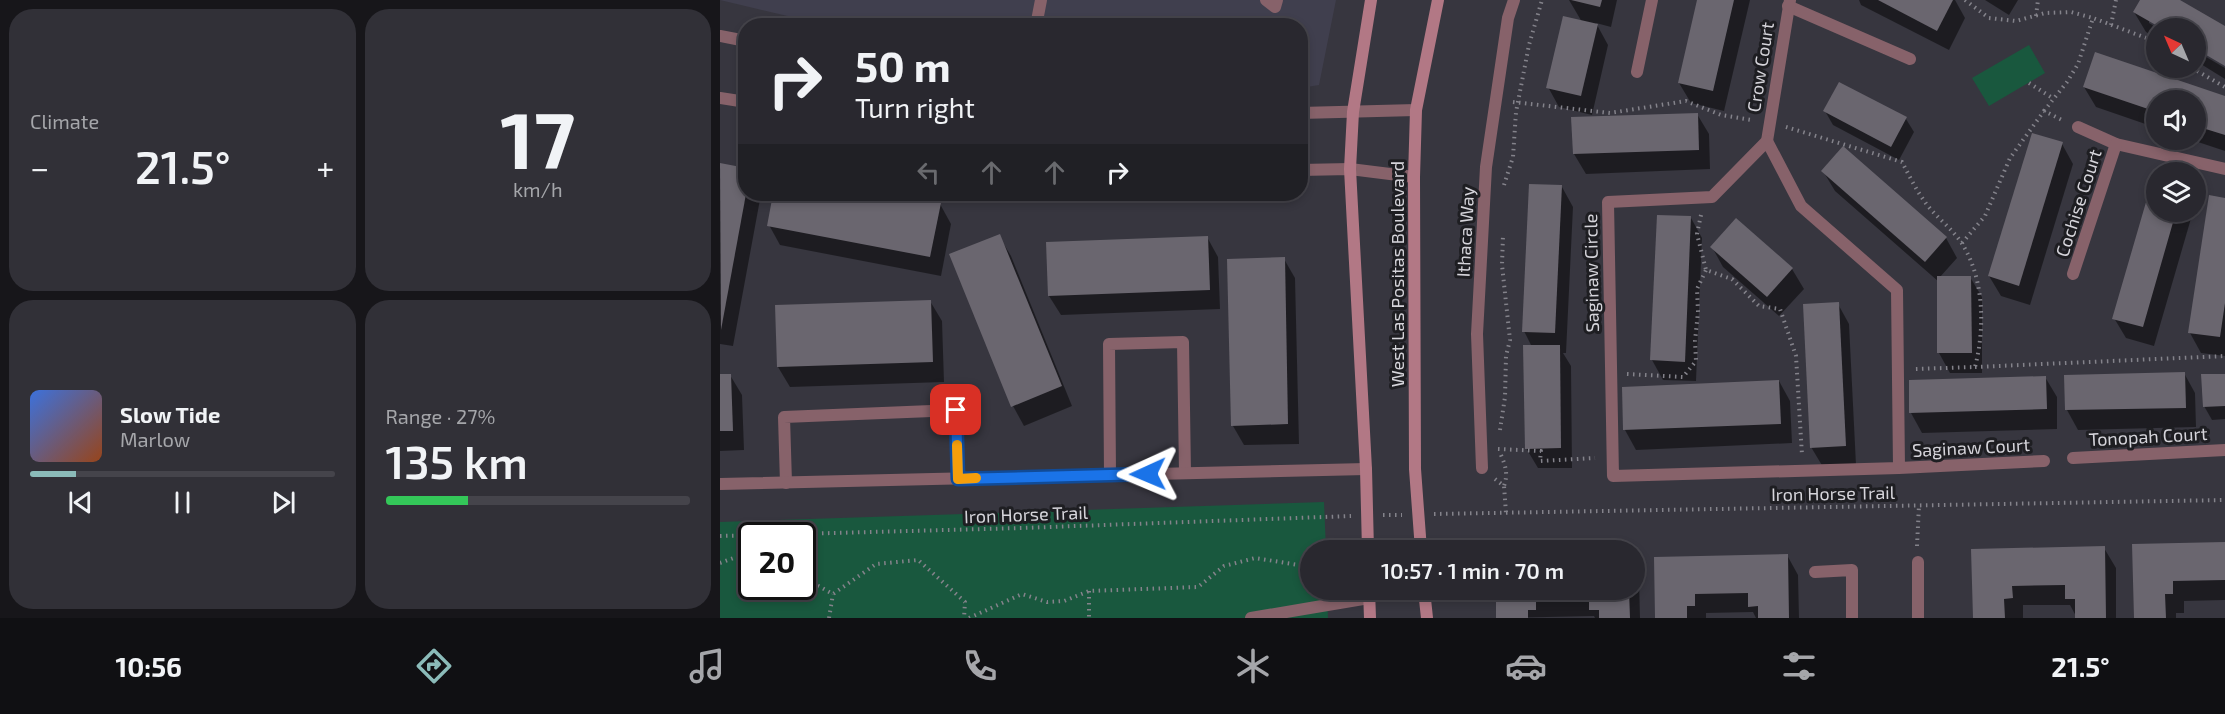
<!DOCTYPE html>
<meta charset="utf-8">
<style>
:root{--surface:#29282f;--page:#313037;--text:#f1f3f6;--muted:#a5a6aa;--line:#45444b;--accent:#8bbbb9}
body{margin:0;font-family:"Exo 2",sans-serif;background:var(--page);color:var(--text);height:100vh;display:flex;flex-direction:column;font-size:22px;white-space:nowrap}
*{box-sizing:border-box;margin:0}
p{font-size:20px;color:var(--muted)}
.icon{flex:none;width:33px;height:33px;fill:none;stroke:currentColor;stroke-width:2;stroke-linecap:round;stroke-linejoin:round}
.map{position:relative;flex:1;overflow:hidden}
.sheet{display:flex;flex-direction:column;gap:9px;padding:9px;background:#17161a;width:720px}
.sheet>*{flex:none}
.top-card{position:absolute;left:18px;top:18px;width:570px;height:183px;border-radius:24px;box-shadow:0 3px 9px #0003,0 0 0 2px var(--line);background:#29282f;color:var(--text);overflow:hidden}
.needle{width:39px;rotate:316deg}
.tools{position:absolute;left:1426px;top:18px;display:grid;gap:12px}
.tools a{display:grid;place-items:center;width:60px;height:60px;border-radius:50%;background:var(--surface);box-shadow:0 3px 9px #0003,0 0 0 2px var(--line);font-size:30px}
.speed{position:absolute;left:18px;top:522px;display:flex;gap:12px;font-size:30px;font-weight:700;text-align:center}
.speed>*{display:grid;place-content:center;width:78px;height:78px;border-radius:50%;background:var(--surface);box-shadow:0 3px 9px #0003,0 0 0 2px var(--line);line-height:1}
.speed .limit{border:3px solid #111;border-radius:9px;background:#fff;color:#111}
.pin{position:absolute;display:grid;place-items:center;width:51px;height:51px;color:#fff;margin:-26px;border-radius:12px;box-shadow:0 3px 9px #0006}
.me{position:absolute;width:66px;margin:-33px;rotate:269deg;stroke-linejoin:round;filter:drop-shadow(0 0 4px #0008)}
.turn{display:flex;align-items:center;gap:21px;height:126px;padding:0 18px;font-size:27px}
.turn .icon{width:78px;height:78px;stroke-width:2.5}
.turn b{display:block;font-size:42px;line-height:51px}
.lanes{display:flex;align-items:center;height:57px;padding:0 18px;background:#0003;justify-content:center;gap:30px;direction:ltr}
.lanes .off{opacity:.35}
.big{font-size:45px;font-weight:600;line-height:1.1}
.sheet .tile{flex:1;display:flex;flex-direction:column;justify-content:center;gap:9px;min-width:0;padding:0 21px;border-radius:24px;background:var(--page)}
.sheet .dial{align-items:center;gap:0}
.dial b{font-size:78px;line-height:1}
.song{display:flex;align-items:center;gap:18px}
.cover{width:72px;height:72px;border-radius:9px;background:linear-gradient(135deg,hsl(220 70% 55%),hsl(20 70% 35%))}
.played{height:6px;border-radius:3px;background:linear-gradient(90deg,var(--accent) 15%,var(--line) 15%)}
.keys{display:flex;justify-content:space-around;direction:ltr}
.heat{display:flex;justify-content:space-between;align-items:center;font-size:33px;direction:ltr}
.charge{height:9px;border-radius:4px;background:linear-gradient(90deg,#34c759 27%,var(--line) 0)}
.sheet .tiles{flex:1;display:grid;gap:9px;grid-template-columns:repeat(2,1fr)}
.trip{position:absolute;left:580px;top:540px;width:345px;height:60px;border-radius:30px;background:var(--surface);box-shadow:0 3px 9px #0003,0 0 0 2px var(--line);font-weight:600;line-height:60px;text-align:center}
.tabs{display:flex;height:96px;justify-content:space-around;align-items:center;background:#101013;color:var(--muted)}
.tabs .icon{width:42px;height:42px}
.tabs .active{color:var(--accent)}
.tabs b{font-size:27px;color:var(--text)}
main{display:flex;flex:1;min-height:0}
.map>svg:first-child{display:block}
.built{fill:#403f4e}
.green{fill:#19583e;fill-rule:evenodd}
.shadow{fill:#0007}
.building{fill:#6a666f}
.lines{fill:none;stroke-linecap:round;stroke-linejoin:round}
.path{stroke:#84838b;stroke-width:4;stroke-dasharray:1.5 4.5;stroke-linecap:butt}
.service{stroke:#87626a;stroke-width:12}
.minor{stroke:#87626a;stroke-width:12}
.tertiary{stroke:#87626a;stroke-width:12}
.secondary{stroke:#b27885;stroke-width:12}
.route-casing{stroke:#114b97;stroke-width:15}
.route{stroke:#1a73e8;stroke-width:10}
.slow{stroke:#f59e0b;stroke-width:10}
.labels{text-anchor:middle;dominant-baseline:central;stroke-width:6;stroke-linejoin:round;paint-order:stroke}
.street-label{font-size:18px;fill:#d5d4da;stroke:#1e1e22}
</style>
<main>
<section class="sheet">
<div class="tiles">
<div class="tile"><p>Climate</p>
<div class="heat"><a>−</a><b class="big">21.5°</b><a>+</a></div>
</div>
<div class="tile dial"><b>17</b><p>km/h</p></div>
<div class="tile">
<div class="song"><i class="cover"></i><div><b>Slow Tide</b><p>Marlow</p></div></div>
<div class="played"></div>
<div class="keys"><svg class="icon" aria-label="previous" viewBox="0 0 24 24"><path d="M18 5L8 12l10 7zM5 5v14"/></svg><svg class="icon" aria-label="pause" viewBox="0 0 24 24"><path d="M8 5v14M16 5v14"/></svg><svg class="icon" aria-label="next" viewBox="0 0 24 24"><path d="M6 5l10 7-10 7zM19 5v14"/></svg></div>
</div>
<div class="tile"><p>Range · 27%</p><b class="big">135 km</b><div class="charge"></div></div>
</div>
</section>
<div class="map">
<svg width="1505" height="618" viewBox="0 0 1505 618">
<rect width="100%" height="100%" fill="#37363f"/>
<path class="built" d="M0 0H616L599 85 581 88 580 26H110Z"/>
<g class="green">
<path d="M1309 45 1325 73 1269 106 1252 78Z"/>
<path d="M604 502 606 550H591V590H607L608 618H0V522ZM32 536H82V586H32Z"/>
</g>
<g class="shadow">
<path d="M849 0H897L891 27 876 23 888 45 872 115 839 107 828 87 862 22Z"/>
<path d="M978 0H1030L1004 111 971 103 959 83Z"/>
<path d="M1139 0H1235L1245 18 1229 50 1141 5Z"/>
<path d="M1265 0H1298L1289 15Z"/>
<path d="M1421 0H1457L1505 28 1476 48V28H1444L1429 20V23L1438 28 1437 38 1426 32 1414 12Z"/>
<path d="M1476 51 1505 68V79L1476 61Z"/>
<path d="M1364 87 1505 98V151L1472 140H1476V100H1437V128L1376 107Z"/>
<path d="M1105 111 1186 119 1194 132 1179 160 1113 125Z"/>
<path d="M977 114 989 134 990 169 866 174 854 154Z"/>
<path d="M1342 144 1353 164 1310 305 1281 296 1269 276Z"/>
<path d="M0 165 26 169V194H41L13 346 0 344Z"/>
<path d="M1103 171 1226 238 1237 258 1220 277H1250L1262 297V373H1230L1219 353V282L1115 191Z"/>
<path d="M842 187 853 207 846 353H843L851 366 852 468H818L806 448 812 347 804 331Z"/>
<path d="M1437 188V212H1470L1472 215 1434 346 1406 338 1394 318Z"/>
<path d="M55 194H163L220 204 231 224 221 276 60 245 49 225Z"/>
<path d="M1505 199V356L1481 353 1470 333Z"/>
<path d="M971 218 982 238 976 381 943 380 932 360Z"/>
<path d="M279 236 291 256 352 406 304 426 293 406Z"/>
<path d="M487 237 498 257 500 309 341 315 329 296Z"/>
<path d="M992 247 1072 269 1084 289 1059 316 1003 267Z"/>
<path d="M564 259 575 278 579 444 524 445 513 426Z"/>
<path d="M210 301 222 321 224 382 70 387 58 367Z"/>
<path d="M1118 304 1129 324 1136 465 1103 467 1091 447Z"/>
<path d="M1464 373 1475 393 1476 427 1358 430 1347 410Z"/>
<path d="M10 375 22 395 24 450 0 451V376Z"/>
<path d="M1505 375V419L1492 420 1484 406Z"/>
<path d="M1325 377 1337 397V429L1202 433 1191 413Z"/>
<path d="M1059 381 1070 401 1072 443 916 450 905 430 903 388Z"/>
<path d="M1505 544V600L1464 601V613H1456V618H1415L1414 545Z"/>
<path d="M1384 548 1396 568V618H1357L1350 605H1303V618H1254L1253 550Z"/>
<path d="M1067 555 1078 575 1079 618H1036L1033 612 986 613V618H936L935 558Z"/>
<path d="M915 571 919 579 920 618H875L874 616 778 618 777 590H915Z"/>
</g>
<g class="building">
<path d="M851 0H882L880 7Z"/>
<path d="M977 0H1014L993 91 958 83Z"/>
<path d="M1158 0H1233L1217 31Z"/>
<path d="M1420 0H1460L1505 26V66L1476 49V28H1441L1413 12Z"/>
<path d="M843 16 878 24 861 96 826 88Z"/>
<path d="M1375 52 1505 96V135L1476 126V100H1437V112L1363 87Z"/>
<path d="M1119 82 1187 117 1171 147 1103 111Z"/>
<path d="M978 113 979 150 853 154 851 117Z"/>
<path d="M1312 133 1343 142 1299 286 1268 276Z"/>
<path d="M1123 146 1227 237 1205 262 1101 171Z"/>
<path d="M0 163 26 168V194L1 330Z"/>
<path d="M809 184 842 185 835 333 802 332Z"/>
<path d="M1431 185 1437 187V212H1456L1423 327 1392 319Z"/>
<path d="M53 194H171L221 203 210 257 47 226Z"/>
<path d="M1489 195 1505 198V303L1500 337 1468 333Z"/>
<path d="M937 215 971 216 965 362 930 360Z"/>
<path d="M1016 218 1073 268 1047 297 990 247Z"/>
<path d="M280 234 342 386 291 407 229 254Z"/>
<path d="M488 236 490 290 328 296 326 242Z"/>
<path d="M565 257 568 424 511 426 507 259Z"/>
<path d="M1217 276H1251L1252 353H1217Z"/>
<path d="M211 300 213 362 57 367 55 305Z"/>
<path d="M1119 302 1126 446 1090 448 1083 304Z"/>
<path d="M803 345H840L841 448 805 449Z"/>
<path d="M1465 372 1466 408 1345 410 1344 375Z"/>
<path d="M0 374H11L13 431H0Z"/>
<path d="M1481 374H1505V406L1483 407Z"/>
<path d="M1326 376 1327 409 1189 413V380Z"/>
<path d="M1059 380 1061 424 903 430 902 387Z"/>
<path d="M1505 542V580L1453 581V594H1445L1446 618H1414L1412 544Z"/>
<path d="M1385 546 1386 618H1355V599H1345V585L1292 586 1293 598 1284 599 1285 618H1253L1251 549Z"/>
<path d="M1068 554 1069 618H1038V606L1028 607V593L975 594V606H967V618H935L934 557Z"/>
<path d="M776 590H909L910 618H879V610H869V596L816 597V610H808V618H776Z"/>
</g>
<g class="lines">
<g class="path">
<path d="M1245 0 1269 18 1296 21 1325 13 1351 12 1373 18"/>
<path d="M1316 16 1318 0"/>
<path d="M1391 25 1396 0"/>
<path d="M1472 68 1505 87"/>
<path d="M1309 83 1334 99"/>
<path d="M793 102 890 113 966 101 1001 115 1032 120"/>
<path d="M1324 111 1347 82 1358 64 1373 18 1437 42"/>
<path d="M1066 127 1182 162C1189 175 1196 190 1205 202 1216 218 1234 229 1244 247 1264 281 1265 329 1255 367L1194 369"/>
<path d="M784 185 793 157 796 112 809 45 822 0"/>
<path d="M981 215 977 234 986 270 1012 279 1039 306 1060 309 1076 356 1082 455"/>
<path d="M1242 243 1265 216 1290 158 1324 111 1344 121"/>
<path d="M1255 367 1505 356"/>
<path d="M907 374 963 377 976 361 975 341 978 312 977 289 986 270"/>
<path d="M780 430 785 397 786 356 790 340 782 265 783 235"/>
<path d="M778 449 821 451 820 461 875 458"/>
<path d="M781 455C786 467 788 474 784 486"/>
<path d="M775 479 784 486 786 513"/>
<path d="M714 514 1505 500"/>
<path d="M663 515H682"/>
<path d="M0 536 302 528 631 516"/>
<path d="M1197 546 1199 505"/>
<path d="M0 563 19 556H32"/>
<path d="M82 577 113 594 156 564 198 560 245 602 244 618"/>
<path d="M369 591V618"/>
<path d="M109 618 113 594"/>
<path d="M249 618 302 594 327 602 344 601 369 591 478 587 504 566 535 558 591 567"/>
</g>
<g class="service">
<path d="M546 0 555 7 557 0"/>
<path d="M316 26 321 0"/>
<path d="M390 475 389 344 463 342 465 473"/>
<path d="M66 483 64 417 236 410 238 479"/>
<path d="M0 484 646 469"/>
<path d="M1198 562V618"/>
<path d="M1095 572 1132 570V618"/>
<path d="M531 618 649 598"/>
</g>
<g class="minor">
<path d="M1068 6 1190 59"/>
<path d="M917 72 932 0"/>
<path d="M1358 127 1396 144 1505 169"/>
<path d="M1047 141 1070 0"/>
<path d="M1353 274 1396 144"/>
<path d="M1353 458 1505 450"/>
<path d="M762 468 757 334 766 167 788 18 794 0"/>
<path d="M1179 468 1177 290 1081 206 1047 141 992 197 888 202 893 476 1179 468 1324 461"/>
</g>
<g class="tertiary">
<path d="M0 36 26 41"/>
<path d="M0 98 26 102"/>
<path d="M580 113 696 110"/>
<path d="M580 170 630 169 694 177"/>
</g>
<g class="secondary">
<path d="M648 550 646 469 630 169 633 112 651 0"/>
<path d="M701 550 695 469 694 177 696 110 718 0"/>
<path d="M649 590 650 618"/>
<path d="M704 590 707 618"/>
</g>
</g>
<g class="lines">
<defs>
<path id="route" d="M236 410 238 479 428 474"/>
</defs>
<use href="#route" class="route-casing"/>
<use href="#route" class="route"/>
<path class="slow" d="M237 445 238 479 256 478"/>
</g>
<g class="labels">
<g class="street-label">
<text transform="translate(1040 67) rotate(-81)">Crow Court</text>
<text transform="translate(1358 203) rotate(-72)">Cochise Court</text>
<text transform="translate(745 232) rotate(-87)">Ithaca Way</text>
<text transform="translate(871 273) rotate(-91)">Saginaw Circle</text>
<text transform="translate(677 274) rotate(-90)">West Las Positas Boulevard</text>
<text transform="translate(1428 436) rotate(-3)">Tonopah Court</text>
<text transform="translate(1251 447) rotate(-3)">Saginaw Court</text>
<text transform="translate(1113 493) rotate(-1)">Iron Horse Trail</text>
<text transform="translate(306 514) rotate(-2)">Iron Horse Trail</text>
</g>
</g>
</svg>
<div class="tools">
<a><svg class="needle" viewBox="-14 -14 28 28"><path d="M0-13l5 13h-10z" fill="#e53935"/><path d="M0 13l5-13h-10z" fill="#a5a6aa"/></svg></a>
<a><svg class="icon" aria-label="sound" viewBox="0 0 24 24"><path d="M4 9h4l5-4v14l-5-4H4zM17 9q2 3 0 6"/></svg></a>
<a><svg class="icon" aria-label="layers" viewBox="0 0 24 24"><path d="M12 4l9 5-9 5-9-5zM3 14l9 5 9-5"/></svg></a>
</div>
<div class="speed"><div class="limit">20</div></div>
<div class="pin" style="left:236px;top:410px;background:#d93025"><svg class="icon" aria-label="arrive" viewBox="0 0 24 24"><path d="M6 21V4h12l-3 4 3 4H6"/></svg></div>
<svg class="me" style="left:428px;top:474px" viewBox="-20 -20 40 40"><path d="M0-17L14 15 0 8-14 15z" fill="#1a73e8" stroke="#fff" stroke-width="4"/></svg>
<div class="trip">10:57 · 1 min · 70 m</div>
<div class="top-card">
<div class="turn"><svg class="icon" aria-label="right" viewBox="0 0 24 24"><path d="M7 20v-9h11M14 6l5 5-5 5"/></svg><div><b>50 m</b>Turn right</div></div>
<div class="lanes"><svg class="icon off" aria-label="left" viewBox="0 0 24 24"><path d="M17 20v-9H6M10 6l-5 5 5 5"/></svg><svg class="icon off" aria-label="ahead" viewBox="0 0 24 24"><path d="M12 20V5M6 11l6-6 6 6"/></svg><svg class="icon off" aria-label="ahead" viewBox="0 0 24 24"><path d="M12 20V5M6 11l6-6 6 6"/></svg><svg class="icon" aria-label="right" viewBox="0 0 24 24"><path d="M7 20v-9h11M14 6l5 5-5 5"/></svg></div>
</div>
</div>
</main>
<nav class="tabs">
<b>10:56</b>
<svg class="icon active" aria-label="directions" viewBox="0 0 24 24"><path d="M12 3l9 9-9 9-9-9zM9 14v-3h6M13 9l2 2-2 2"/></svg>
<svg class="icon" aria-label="music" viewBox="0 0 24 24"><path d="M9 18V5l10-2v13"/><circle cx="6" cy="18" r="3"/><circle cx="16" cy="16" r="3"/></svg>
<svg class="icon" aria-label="phone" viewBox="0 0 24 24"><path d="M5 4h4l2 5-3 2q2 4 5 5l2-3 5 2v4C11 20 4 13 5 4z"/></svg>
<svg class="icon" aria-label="climate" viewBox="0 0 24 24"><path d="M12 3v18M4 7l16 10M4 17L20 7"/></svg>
<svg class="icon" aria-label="car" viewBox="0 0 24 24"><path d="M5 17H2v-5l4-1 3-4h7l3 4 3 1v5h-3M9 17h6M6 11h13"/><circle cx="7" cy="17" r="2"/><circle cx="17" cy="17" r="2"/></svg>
<svg class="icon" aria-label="filters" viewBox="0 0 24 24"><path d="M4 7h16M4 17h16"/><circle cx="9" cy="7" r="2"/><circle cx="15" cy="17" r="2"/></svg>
<b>21.5°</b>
</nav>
